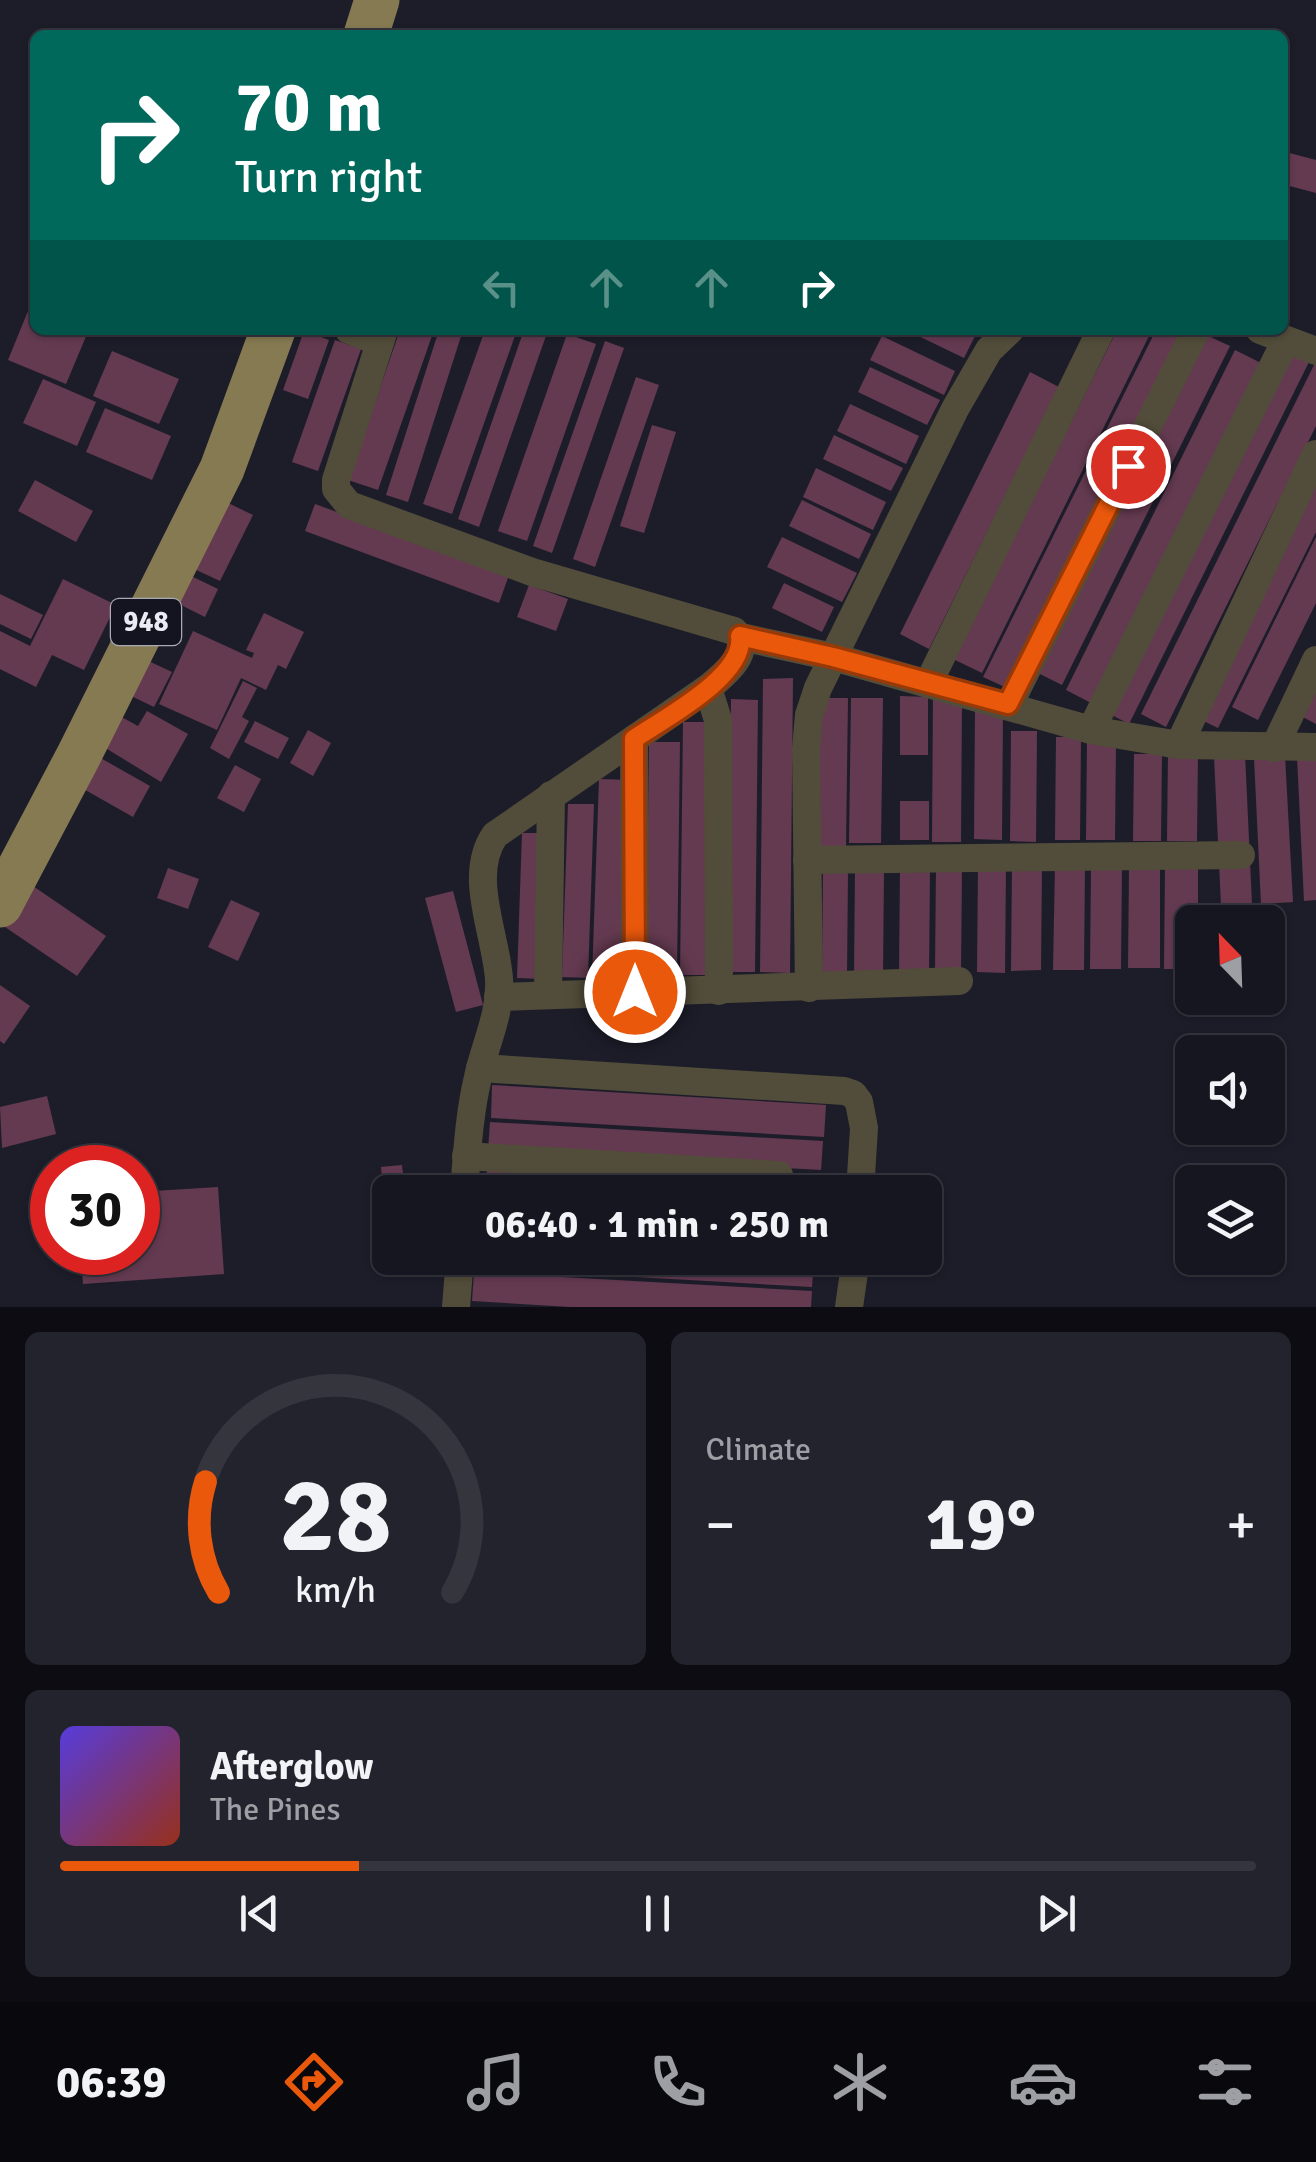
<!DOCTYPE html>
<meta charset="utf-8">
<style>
:root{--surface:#161620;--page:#23232d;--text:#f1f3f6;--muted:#9e9fa5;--line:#35353e;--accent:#ea580c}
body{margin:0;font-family:Signika,sans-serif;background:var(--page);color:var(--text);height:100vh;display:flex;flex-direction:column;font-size:38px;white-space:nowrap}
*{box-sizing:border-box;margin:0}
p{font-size:32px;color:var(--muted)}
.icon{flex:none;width:55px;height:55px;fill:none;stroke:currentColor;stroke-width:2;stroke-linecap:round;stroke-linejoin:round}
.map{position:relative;height:1307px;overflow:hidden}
.drawer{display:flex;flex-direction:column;gap:25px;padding:25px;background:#0c0c12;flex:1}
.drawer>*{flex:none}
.banner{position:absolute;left:30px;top:30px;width:1258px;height:305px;border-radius:15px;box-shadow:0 2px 8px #0004,0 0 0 2px var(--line);background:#00695c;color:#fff;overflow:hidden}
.needle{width:65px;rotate:337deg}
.fabs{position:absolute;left:1175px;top:905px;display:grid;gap:20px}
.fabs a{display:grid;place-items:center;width:110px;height:110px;border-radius:15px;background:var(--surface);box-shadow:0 2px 8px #0004,0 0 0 2px var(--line);font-size:50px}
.speed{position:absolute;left:30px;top:1145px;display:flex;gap:20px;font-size:50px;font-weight:700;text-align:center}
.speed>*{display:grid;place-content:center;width:130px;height:130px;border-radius:50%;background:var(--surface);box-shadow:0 2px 8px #0004,0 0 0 2px var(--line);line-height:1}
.speed .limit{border:15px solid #d22;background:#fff;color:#111}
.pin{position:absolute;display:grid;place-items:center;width:85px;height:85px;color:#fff;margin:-42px;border:5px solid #fff;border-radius:50%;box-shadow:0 2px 10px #0007}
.me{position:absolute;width:110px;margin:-55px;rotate:0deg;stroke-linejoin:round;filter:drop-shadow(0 0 8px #0008)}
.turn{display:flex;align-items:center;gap:35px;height:210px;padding:0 40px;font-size:45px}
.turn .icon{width:130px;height:130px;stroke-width:2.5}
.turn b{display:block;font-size:70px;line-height:85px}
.lanes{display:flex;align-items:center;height:95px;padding:0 40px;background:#0003;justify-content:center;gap:50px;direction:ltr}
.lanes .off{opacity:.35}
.big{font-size:75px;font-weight:700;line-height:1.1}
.drawer .card{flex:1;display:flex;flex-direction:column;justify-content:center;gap:15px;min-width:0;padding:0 35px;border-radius:15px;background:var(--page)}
.drawer .dial{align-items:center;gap:0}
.dial svg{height:260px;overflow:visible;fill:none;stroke:var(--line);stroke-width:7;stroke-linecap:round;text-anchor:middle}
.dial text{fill:var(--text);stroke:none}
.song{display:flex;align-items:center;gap:30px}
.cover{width:120px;height:120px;border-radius:15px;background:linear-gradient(135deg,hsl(250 70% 55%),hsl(10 70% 35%))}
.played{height:10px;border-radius:5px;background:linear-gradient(90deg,var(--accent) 25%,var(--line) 25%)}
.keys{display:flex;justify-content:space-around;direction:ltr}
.heat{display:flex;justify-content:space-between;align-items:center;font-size:55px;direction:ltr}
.drawer .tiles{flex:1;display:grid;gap:25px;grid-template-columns:1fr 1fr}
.card:last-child{grid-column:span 2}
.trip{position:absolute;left:372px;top:1175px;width:570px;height:100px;border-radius:15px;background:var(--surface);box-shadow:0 2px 8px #0004,0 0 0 2px var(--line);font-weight:700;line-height:100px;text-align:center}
.tab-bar{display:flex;height:160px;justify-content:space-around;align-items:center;background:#09090d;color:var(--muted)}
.tab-bar .icon{width:70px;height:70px}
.tab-bar .current{color:var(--accent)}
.tab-bar b{font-size:45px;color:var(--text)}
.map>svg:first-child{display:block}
.building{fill:#643a50}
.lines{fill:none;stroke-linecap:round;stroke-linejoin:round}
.minor{stroke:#524d3a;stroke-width:28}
.primary{stroke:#867a52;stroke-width:45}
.route-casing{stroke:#983908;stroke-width:25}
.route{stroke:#ea580c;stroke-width:18}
.labels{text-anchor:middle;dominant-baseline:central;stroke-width:10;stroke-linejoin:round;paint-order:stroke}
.shield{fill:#141420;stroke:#a9aab4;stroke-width:2.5}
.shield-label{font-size:28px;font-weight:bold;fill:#e9eaf3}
</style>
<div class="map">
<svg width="1316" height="1307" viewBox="0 0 1316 1307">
<rect width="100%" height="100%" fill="#1d1d2a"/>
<g class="building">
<path d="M1282 151 1316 160V193L1282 184Z"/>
<path d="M28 311 35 314V330H76L87 334 66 384 8 360Z"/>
<path d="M400 330H434L378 490 348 480Z"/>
<path d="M439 330H463L408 502 386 495Z"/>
<path d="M485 330H517L452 514 423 504Z"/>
<path d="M524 330H548L479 527 458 519Z"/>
<path d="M906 330H967L976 334 964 358Z"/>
<path d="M1117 330H1152L982 673 953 659Z"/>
<path d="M1156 330H1186L1007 688 983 677Z"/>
<path d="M304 331 329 340 308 399 283 390Z"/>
<path d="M567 334 596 344 527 541 498 531Z"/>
<path d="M1204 334 1230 346 1062 685 1036 672Z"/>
<path d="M882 336 955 371 944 395 870 360Z"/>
<path d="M335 340 361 349 318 471 292 462Z"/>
<path d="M605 341 624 348 552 553 533 546Z"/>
<path d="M1235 350 1263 364 1093 704 1066 690Z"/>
<path d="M1284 350 1309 362 1129 724 1104 711Z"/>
<path d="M112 351 179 379 159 424 93 396Z"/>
<path d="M1316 361V426L1166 727 1141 714Z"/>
<path d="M870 367 940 400 927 425 858 392Z"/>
<path d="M1030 372 1059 387 929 649 900 634Z"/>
<path d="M636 377 659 385 595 567 573 559Z"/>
<path d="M43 379 96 402 77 446 23 423Z"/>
<path d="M850 404 919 436 906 464 837 431Z"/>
<path d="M105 408 171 436 152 480 86 452Z"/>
<path d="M652 425 676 432 644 533 620 526Z"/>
<path d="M834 435 903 468 891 491 823 459Z"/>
<path d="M1316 465V532L1218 728 1191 715Z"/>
<path d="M816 468 886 502 873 530 803 497Z"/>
<path d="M35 480 93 511 76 542 18 511Z"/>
<path d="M802 500 871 534 859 559 789 526Z"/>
<path d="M224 501 253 515 220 581 190 567Z"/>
<path d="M315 504 509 575 499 603 305 531Z"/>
<path d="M782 537 857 573 842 602 767 567Z"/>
<path d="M1316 537V603L1258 720 1232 707Z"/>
<path d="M187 574 218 589 205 617 173 601Z"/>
<path d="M63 579 116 605 84 670 52 655 36 687 0 669V631L30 646Z"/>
<path d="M784 583 834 607 822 632 772 608Z"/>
<path d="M529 585 568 599 556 631 517 617Z"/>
<path d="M0 594 43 615 31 639 0 624Z"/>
<path d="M264 613 304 632 286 669 278 665 266 690 241 678 217 730 159 704 193 631 252 658 254 653 246 650Z"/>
<path d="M140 657 172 672 154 707 123 692Z"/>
<path d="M1316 666V724L1293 712Z"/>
<path d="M793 678 790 973 760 972 763 679Z"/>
<path d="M243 681 257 688 242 717 249 721 229 759 210 748Z"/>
<path d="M933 695H962L961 842H932Z"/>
<path d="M900 696 928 697V755H900Z"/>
<path d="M817 698H848L846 846H816Z"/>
<path d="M851 698H883L881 843H849Z"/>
<path d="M731 699 758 700 755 972H729Z"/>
<path d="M147 711 188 734 161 782 99 744 116 714 138 726Z"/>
<path d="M975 711H1003L1002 840 974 839Z"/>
<path d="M255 721 289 738 278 759 244 742Z"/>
<path d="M683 722H712L709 975H680Z"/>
<path d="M308 730 331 743 313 776 290 763Z"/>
<path d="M1011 731H1037L1036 842 1010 841Z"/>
<path d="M1056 737H1081L1080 840H1055Z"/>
<path d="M1087 741H1116L1115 840H1086Z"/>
<path d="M649 742H680L677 974H646Z"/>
<path d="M1168 753H1198L1197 841H1167Z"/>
<path d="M1134 754H1162L1161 841H1133Z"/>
<path d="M1245 754 1252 904 1221 906 1214 756Z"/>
<path d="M97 756 150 786 133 817 80 787Z"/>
<path d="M1285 756 1293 902 1261 904 1254 758Z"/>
<path d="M1316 756V900L1304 901 1297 757Z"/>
<path d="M235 765 261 779 244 812 217 798Z"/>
<path d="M599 779 631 780 624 979 592 978Z"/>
<rect x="900" y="801" width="29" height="39"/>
<path d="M568 804H594L588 978 562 977Z"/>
<path d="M522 833H548L543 979 517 978Z"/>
<path d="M1012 864 1042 865 1041 970 1011 971Z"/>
<path d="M1055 864H1085L1084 970H1053Z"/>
<path d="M978 865H1006L1005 973 977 972Z"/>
<path d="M1091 865H1122L1121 969H1090Z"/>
<path d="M936 866H962L961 974 935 973Z"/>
<path d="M900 867 930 868 929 975 899 974Z"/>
<path d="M168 868 199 879 188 909 157 898Z"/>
<path d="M855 868H884L883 976H854Z"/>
<path d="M1129 868H1160V968H1128Z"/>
<path d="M1165 869H1198V922H1192V969H1164Z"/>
<path d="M823 870H848L847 976H822Z"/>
<path d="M33 886 106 936 77 976 5 927Z"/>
<path d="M453 891 483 1005 456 1012 425 898Z"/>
<path d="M231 900 260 913 238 961 208 947Z"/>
<path d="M0 985 30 1006 4 1044 0 1041Z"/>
<path d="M492 1085 826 1105 824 1137 491 1118Z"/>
<path d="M47 1096 56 1134 2 1148 0 1107Z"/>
<path d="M490 1122 823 1141 821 1170 488 1151Z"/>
<path d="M402 1165 405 1192H390V1233H387L381 1167Z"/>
<path d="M487 1167 820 1187V1192H486Z"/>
<path d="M218 1187 224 1274 83 1284 81 1252H138V1192Z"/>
<path d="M478 1258H776L814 1260 812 1287 477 1268Z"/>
<path d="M474 1272 812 1291 811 1307H570L472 1301Z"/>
</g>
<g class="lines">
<g class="minor">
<path d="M349 330 380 342"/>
<path d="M384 330 336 480V489L349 505 532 572 734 631C755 650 724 675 708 688L495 835C467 875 496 934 499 979 501 1014 485 1044 478 1077 469 1115 467 1154 464 1192"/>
<path d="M1260 330 1316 351"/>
<path d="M741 637 833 657 1091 730 1179 745 1316 747"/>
<path d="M928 684 1101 330"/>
<path d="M708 688 718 720 719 991"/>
<path d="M1009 705 1196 330"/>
<path d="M1091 730 1286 340"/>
<path d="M634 739 635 993"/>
<path d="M1179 745 1316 454"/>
<path d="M1274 748 1316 660"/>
<path d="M807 860 1241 855"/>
<path d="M809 988 806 749 809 715 818 688 955 409 989 350 1010 330"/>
<path d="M548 995 551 795"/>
<path d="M498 997 959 981"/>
<path d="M480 1068 844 1091 853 1094 859 1102 864 1128 860 1192"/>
<path d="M466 1156 779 1175"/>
<path d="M456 1307 460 1258"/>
<path d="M849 1307 856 1258"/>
</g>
<g class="primary">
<path d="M366 35 377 0"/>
<path d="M0 905 79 755 222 469 273 330"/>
</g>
</g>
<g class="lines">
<defs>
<path id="route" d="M635 992 634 739C663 719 746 676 740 636L833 657 1008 704 1128 466"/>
</defs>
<use href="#route" class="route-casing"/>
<use href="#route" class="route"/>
</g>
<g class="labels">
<rect class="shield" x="111" y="599" width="70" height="46" rx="8"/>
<g class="shield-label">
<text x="146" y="622">948</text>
</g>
</g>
</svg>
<div class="fabs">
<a><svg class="needle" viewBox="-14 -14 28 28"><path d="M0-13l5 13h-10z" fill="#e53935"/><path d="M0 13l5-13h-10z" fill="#9e9fa5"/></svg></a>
<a><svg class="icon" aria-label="sound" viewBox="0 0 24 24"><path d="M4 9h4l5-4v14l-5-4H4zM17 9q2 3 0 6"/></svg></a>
<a><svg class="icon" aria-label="layers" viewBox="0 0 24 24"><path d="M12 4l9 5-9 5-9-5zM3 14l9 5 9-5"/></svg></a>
</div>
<div class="speed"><div class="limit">30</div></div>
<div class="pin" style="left:1128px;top:466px;background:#d93025"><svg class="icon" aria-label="arrive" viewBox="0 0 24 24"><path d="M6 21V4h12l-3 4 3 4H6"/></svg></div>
<svg class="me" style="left:635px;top:992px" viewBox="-20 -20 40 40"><circle r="17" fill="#ea580c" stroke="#fff" stroke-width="3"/><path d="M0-11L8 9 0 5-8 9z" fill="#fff"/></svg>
<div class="trip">06:40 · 1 min · 250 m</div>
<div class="banner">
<div class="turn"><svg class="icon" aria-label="right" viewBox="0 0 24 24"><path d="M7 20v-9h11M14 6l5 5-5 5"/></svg><div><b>70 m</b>Turn right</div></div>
<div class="lanes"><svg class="icon off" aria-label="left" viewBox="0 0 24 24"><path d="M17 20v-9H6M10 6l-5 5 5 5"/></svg><svg class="icon off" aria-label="ahead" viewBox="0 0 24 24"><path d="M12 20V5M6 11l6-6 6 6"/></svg><svg class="icon off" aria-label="ahead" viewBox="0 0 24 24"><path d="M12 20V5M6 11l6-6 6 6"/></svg><svg class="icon" aria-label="right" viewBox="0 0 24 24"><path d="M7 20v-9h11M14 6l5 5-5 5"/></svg></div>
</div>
</div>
<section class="drawer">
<div class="tiles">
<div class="card dial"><svg viewBox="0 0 100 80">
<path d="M14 69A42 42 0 1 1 86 69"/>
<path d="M14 69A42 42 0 0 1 10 35" stroke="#ea580c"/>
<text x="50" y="56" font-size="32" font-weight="700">28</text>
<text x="50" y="72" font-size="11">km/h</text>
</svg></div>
<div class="card"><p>Climate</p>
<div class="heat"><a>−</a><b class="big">19°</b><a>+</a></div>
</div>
<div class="card">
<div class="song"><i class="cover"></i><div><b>Afterglow</b><p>The Pines</p></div></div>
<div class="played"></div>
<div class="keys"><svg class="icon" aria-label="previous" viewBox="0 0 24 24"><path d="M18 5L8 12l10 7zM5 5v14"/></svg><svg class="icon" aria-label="pause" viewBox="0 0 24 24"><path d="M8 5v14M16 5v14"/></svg><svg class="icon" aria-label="next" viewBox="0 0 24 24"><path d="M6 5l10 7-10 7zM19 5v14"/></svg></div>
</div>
</div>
</section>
<nav class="tab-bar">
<b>06:39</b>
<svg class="icon current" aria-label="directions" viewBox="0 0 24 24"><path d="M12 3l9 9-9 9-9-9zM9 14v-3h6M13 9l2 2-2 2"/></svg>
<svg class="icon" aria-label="music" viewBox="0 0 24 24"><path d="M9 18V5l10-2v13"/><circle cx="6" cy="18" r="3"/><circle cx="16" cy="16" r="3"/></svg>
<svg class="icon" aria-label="phone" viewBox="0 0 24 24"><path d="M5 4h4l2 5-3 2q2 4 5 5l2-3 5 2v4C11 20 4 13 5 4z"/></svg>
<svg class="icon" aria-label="climate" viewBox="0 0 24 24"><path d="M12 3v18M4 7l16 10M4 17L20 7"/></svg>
<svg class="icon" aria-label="car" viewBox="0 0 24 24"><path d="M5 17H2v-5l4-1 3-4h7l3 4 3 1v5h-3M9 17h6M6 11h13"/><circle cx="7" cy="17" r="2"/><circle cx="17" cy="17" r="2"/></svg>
<svg class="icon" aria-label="filters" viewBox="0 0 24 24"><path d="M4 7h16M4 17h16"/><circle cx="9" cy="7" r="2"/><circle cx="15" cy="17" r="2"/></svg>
</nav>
